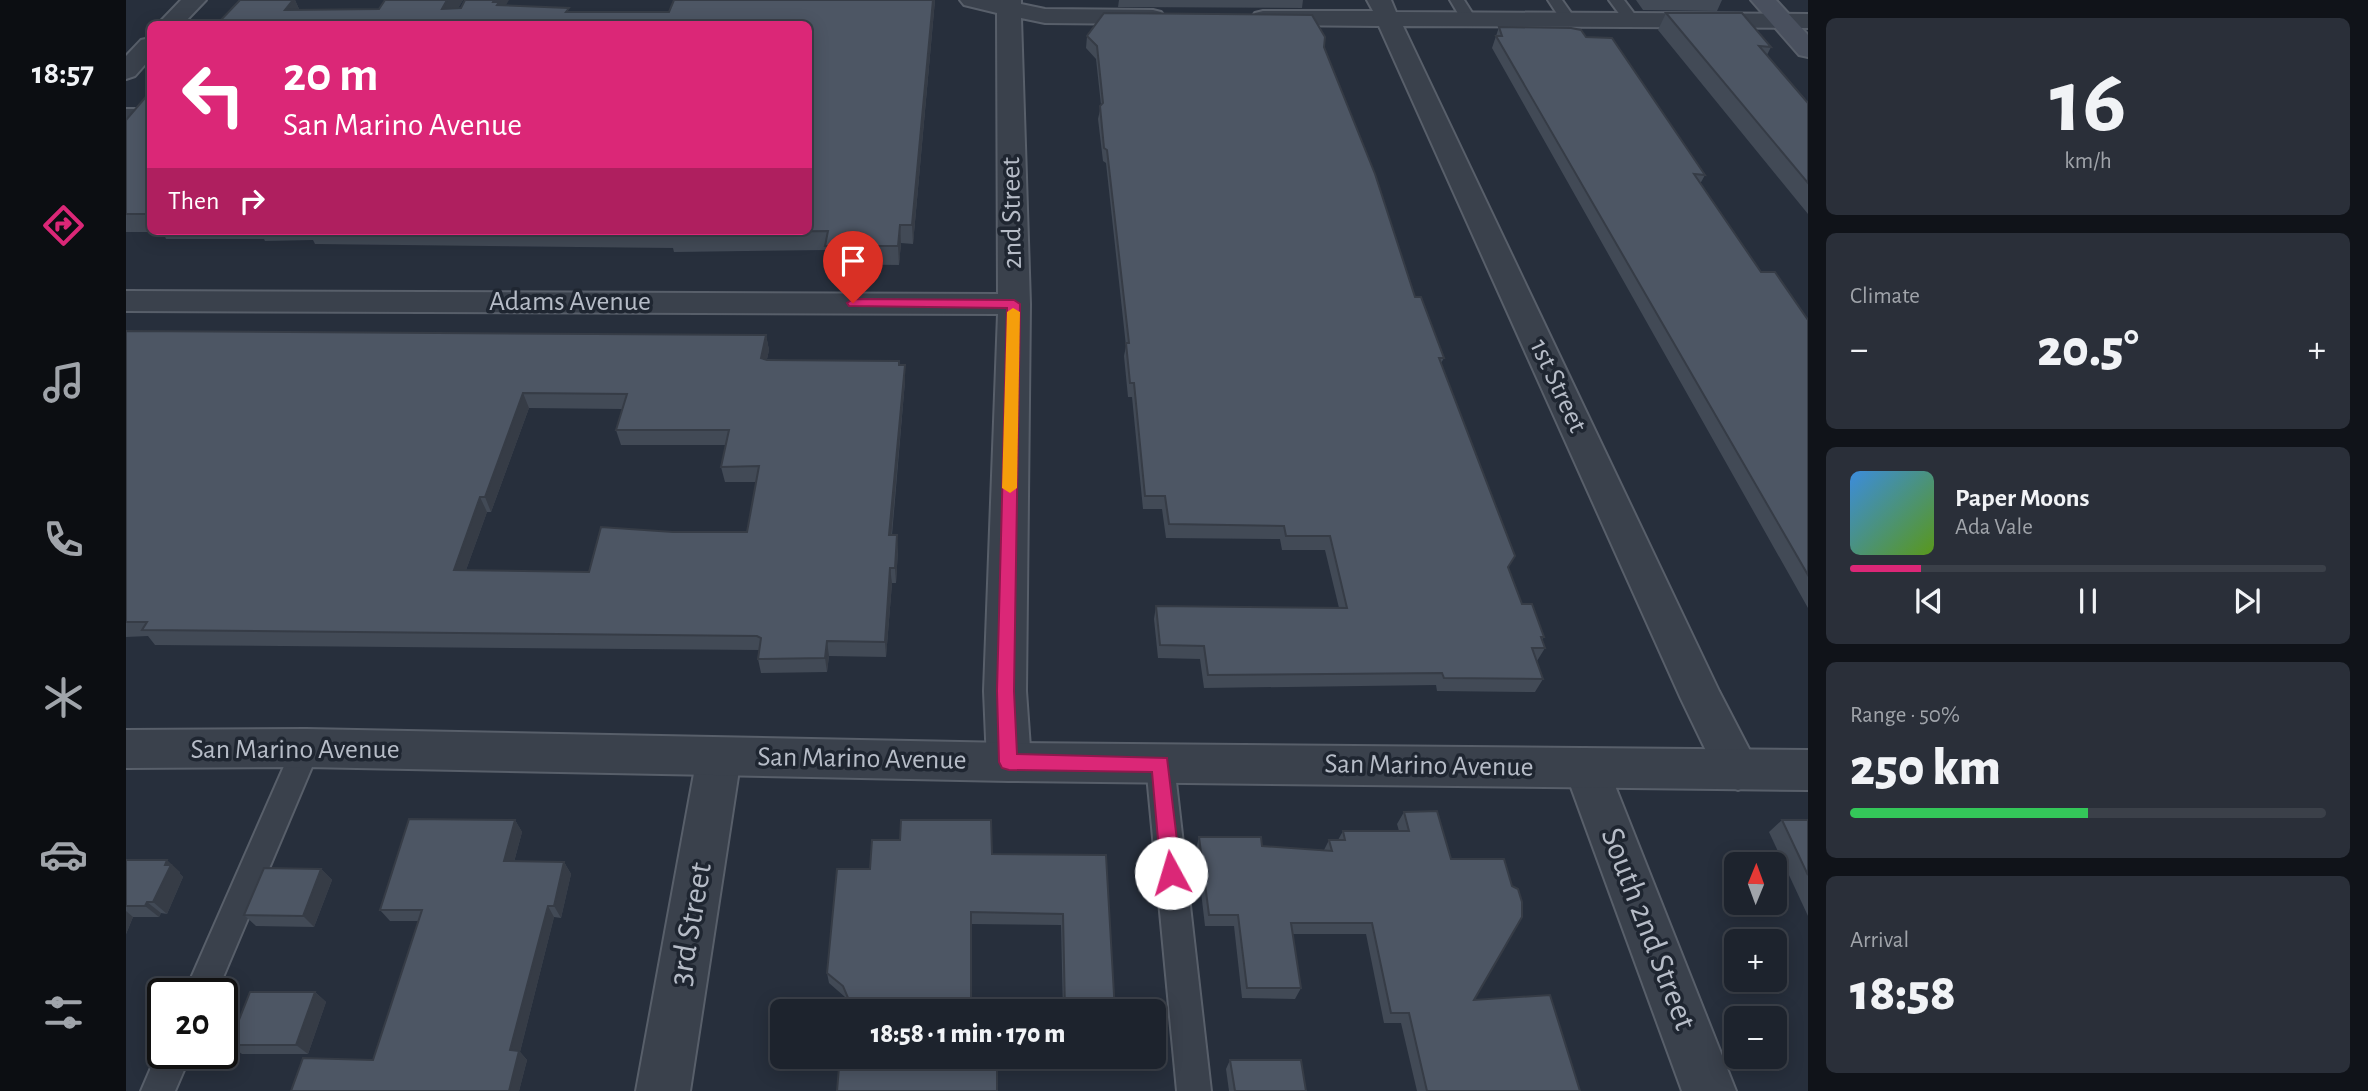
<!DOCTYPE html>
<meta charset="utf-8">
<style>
:root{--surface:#1d232d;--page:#2a2f39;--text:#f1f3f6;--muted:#a0a4aa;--line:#3b4049;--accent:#db2777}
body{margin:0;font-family:"Alegreya Sans",sans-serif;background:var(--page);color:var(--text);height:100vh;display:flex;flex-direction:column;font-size:26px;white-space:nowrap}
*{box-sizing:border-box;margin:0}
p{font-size:23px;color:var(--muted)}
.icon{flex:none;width:38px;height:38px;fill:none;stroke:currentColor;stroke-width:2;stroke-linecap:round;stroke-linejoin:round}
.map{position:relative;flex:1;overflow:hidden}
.sheet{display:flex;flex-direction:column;gap:18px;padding:18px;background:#101319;width:560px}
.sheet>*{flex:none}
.top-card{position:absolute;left:21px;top:21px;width:665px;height:214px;border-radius:10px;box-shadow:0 4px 18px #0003,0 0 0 2px var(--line);background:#db2777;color:#fff;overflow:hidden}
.needle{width:46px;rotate:1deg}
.tools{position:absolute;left:1598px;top:852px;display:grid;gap:14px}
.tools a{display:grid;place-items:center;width:63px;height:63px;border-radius:10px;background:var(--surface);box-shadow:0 4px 18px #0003,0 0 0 2px var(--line);font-size:35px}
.speed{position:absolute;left:21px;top:978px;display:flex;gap:14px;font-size:35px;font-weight:700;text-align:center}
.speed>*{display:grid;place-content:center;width:91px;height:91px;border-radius:50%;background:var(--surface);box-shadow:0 4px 18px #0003,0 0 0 2px var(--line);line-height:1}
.speed .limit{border:4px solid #111;border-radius:10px;background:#fff;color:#111}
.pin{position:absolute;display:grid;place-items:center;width:60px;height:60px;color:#fff;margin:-72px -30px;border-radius:50% 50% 50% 0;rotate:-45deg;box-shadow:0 0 7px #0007}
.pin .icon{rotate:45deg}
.me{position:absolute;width:77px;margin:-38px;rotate:354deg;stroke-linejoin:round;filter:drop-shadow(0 0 5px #0008)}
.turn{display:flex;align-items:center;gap:24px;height:147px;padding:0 21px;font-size:32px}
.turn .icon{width:91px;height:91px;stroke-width:2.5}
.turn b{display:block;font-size:49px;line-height:60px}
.then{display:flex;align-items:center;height:66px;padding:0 21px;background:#0003;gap:14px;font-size:26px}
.big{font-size:52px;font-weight:800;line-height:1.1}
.sheet .tile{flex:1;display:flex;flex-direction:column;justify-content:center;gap:10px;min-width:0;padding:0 24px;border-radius:10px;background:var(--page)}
.sheet .dial{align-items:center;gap:0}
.dial b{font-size:91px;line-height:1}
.song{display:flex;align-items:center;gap:21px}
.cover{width:84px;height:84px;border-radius:10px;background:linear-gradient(135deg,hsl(210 70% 55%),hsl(90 70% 35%))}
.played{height:7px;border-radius:4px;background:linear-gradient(90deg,var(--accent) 15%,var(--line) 15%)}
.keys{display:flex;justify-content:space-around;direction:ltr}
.heat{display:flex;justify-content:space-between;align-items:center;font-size:38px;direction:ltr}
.charge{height:10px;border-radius:5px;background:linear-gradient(90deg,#34c759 50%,var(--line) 0)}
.trip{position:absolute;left:644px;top:999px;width:396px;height:70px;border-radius:10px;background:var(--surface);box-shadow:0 4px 18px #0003,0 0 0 2px var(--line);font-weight:800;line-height:70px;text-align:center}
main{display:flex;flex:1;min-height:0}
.dock{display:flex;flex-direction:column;width:126px;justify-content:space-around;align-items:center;background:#0c0e12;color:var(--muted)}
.dock .icon{width:49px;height:49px}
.dock .selected{color:var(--accent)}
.dock b{font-size:32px;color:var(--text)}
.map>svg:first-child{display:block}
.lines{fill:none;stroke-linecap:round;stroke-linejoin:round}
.service-casing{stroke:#585f6a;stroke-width:4}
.minor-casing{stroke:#585f6a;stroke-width:4}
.tertiary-casing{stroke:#585f6a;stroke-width:4}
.secondary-casing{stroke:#585f6a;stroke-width:4}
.service{fill:#3a414c;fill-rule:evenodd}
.minor{fill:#3a414c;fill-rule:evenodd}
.tertiary{fill:#3a414c;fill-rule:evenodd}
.secondary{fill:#49505e;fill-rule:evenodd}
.wall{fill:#424a56;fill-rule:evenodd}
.shaded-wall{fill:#363c46}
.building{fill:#4d5664;stroke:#363c46;stroke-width:2;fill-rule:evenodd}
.route{fill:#db2777;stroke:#8e194d;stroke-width:2}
.slow{fill:#f59e0b}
.labels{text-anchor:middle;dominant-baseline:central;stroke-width:7;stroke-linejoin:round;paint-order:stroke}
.street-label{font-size:28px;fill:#b6bcc7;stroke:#1f2631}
.near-street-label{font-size:33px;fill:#b6bcc7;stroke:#1f2631}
</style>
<main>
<nav class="dock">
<b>18:57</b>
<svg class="icon selected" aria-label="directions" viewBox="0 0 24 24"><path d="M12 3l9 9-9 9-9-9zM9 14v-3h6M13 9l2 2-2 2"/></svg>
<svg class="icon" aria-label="music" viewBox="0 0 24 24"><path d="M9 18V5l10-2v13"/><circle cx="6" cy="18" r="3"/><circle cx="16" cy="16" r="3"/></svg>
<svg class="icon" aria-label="phone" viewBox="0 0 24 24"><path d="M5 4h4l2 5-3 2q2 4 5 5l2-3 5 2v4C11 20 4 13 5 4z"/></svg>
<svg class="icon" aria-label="climate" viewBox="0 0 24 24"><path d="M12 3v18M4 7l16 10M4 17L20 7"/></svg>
<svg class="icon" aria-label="car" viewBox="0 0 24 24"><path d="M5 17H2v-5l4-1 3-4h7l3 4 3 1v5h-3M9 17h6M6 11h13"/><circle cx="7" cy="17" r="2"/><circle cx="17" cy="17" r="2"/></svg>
<svg class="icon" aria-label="filters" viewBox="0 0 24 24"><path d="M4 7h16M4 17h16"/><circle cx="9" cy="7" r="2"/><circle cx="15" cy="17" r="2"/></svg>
</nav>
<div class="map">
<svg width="1682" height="1091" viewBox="0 0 1682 1091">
<rect width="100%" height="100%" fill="#272f3c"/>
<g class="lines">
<defs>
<g id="service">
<path d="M1324 0H1338L1350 19 1347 22H1337Z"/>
<path d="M1422 0H1436L1450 20 1447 23H1437Z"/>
<path d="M1483 0H1498L1513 20 1510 23H1500Z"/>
<rect x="0" y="109" width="24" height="10"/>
<path d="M180 736 190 739 194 748 90 994H58L166 748 170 739Z"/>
<path d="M1034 752 1044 755 1048 764 1085 1091H1051L1020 764 1024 755Z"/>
<path d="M36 1042 37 1054H65L49 1091H15Z"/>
</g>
<g id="minor">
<path d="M55 0H80L57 24H32Z"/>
<path d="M834 0H895V4L919 9 1027 10 1035 12 1039 17 1035 22 1027 24 919 23 895 18 904 304 900 691 905 762 899 776 883 781 867 776 861 762 858 691 872 314 0 311V291L872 294 871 13 838 5Z"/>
<path d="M1241 0H1265L1270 12 1682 14V28L1277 26 1593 691 1634 770 1628 784 1612 790 1596 784 1555 699 1253 26 1137 25 1129 23 1125 18 1129 13 1137 11H1247Z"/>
<path d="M24 38V59L9 76 0 79V56L15 40Z"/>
<path d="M593 738 609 743 615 757 564 1091H510L571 757 577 743Z"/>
<path d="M1460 748 1476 754 1482 768 1610 1091H1556L1438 768 1444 754Z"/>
</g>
<path id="tertiary" d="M180 729 883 743 1682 750V790L883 781 180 767 0 768V730Z"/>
<path id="secondary" d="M1625 0H1650L1682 35V57L1673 55Z"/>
</defs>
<use href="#service" class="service-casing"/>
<use href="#minor" class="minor-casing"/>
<use href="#tertiary" class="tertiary-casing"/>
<use href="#secondary" class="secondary-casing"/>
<use href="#service" class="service"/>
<use href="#minor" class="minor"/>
<use href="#tertiary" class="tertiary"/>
<use href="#secondary" class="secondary"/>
</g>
<g class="wall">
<path d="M114 0H169L173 9H253L259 0H337L332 8 380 5 444 12H543L809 0 787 244 775 243 773 265 701 264 700 250 548 252 547 248 189 244 187 240 139 241 138 239H40L37 232H0V120L24 92V231H682L91 24Z"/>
<path d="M993 0H1177L1176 8 992 7Z"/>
<path d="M1510 0H1596L1591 11 1517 10Z"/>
<path d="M1540 13 1645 47 1641 55 1682 103V214L1532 30Z"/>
<path d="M1373 27 1460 37 1579 175 1574 184 1635 272 1682 320V608L1366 48Z"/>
<path d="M961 36 1198 47 1289 297 1318 358 1315 363 1382 568 1396 604 1418 637 1416 640 1419 648 1411 661 1417 679 1409 692 1311 691 1310 685 1078 688 1074 659 1032 658 1028 619 1030 606 1213 608 1199 550H1156L1154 539 1040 538 1036 509H1017L1006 397H1002L998 356 1000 346 980 163 977 161 972 119 975 105 970 59 960 48Z"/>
<path d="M0 331 640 335 643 350 641 359 773 365 779 381 766 535 772 550 770 583H766L760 657 703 656 701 672 635 673 632 659 633 650 29 645 22 636 0 637ZM403 408 496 409 490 430 495 445H600L595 467 599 482H631L621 532H547L463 572 340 570 361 512H365Z"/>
<path d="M1278 812 1348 1000 1454 1091H1291L1275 1023H1258L1240 934H1166L1175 988 1169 999 1116 998 1108 926H1079L1070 849 1073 837 1136 846 1198 850 1203 840H1212L1217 831H1273L1271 824Z"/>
<path d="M389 820 396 832 388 862H438L445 874 435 918 428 917 394 1052 401 1060 393 1091H165L247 1060 293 921H264L254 910Z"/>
<path d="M1656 820H1682V916L1643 832Z"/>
<path d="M980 855 989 1012H937L935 925 845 924V1012H726L719 997 703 983 701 973 744 869Z"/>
<path d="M0 860 54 872 53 873 57 877 41 914 35 913 33 917H7L0 934Z"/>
<path d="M195 869 206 880 188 927 130 926 118 915Z"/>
<path d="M189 992 200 1002 182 1054H116L103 1045Z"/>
<path d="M746 1057H871L751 1068Z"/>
<path d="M938 1057H991L989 1066 939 1064Z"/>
<path d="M1104 1060 1180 1091H1103L1100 1069Z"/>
</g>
<g class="shaded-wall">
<path d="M167 0H169L176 16 159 10Z"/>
<path d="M321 0H337L323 24 316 9Z"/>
<path d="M368 0H383L376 12 367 2Z"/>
<path d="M807 0H809L787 244 786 225Z"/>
<path d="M774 225 775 243 773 265 772 246Z"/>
<path d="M640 335 643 350 638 373 635 358Z"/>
<path d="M779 365V381L764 550 763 535Z"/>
<path d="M397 393 403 408 365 512 359 497Z"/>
<path d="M354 497 361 512 335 584 328 570Z"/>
<path d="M771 535 772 550 770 583 769 568Z"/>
<path d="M764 568 766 583 760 657 759 642Z"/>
<path d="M701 641 703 656 701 672 699 658Z"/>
<path d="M389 820 396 832 385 873 378 861Z"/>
<path d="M41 860 54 872 53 873 57 877 41 914 27 902Z"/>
<path d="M438 862 445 874 435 918 428 906Z"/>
<path d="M195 869 206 880 188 927 177 916Z"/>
<path d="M21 902 35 913 33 917 19 906Z"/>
<path d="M422 906 428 917 394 1052 401 1060 393 1091H383L384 1050Z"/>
<path d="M0 911 7 917 0 934Z"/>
<path d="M189 992 200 1002 182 1054 170 1045Z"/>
</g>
<g class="building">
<path d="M114 0H167L159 10 253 9 259 0H321L316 9 335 8 339 0H368L367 2H373L371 5 443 8 440 12H543L548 0H807L786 225H774L772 246H699L702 231 544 233 545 231H682V24H91Z"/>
<path d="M978 13 1186 15 1199 37 1198 47 1249 174 1289 297H1295L1318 358H1313L1389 556 1382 567 1396 604H1406L1418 637H1415L1419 648H1406L1417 679 1318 678 1316 673 1082 675 1078 646 1034 645 1030 606 1221 608 1204 536H1160L1158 526 1043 524 1039 496H1019L1008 383H1004L1000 343H1003L981 150 978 148 974 106 977 103 971 46 961 36Z"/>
<path d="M1540 13H1616L1645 47 1633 46 1682 103V183Z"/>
<path d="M1373 27 1445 28 1455 30 1460 37 1486 38 1579 175 1568 174 1635 272H1649L1682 320V575L1370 36H1376Z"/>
<path d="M24 92V214H0V120Z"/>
<path d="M0 331 640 335 635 358 641 360 773 361V365H779L763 535H771L769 568H764L759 642 701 641 699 658 632 659 635 638 631 636 16 630 21 622H0ZM397 393 501 394 490 430H603L595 467 633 466 621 532H547L475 527 463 572 328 570 354 497H359Z"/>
<path d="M1311 811 1325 859H1378L1386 886 1392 889 1396 902V917L1348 1000 1424 995 1454 1091H1301L1283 1013H1265L1246 923H1165L1175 988H1121L1112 915H1083L1073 837H1135L1136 846 1206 851 1203 840H1219L1217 831H1283L1278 812Z"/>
<path d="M283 819 389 820 378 861 438 862 428 906H422L384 1050 393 1051 383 1091H165L177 1058 247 1060 296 910H254Z"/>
<path d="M775 820H865L866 854 980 855 989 1012H939L937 914 845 912V1012H728L717 986 701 973 711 869H744L746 840H774Z"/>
<path d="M1656 820H1682V875Z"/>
<path d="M0 860H41L39 865H45L27 902H21L19 906H0Z"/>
<path d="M138 868 195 869 177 916 118 915Z"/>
<path d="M124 992H189L170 1045H103Z"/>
<path d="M749 1057H871V1091H711L713 1067 754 1068Z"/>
<path d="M1104 1060H1175L1180 1091H1109Z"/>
</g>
<path class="route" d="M727 299 888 300 894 304 888 691 891 754 1041 758 1055 873 1052 879 1045 882 1038 879 1035 873 1026 772 883 770 876 768 873 762 871 691 881 308 723 306 721 303Z"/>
<path class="slow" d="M887 308 894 312 891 488 884 493 876 488 881 312Z"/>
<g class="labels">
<g class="street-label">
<text transform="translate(886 213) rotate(-91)">2nd Street</text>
<text x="444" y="302">Adams Avenue</text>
<text transform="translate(1432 386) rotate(65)">1st Street</text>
<text x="169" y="750">San Marino Avenue</text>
<text transform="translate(736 759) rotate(1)">San Marino Avenue</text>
<text transform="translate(1303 766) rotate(1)">San Marino Avenue</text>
</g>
<g class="near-street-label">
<text transform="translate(565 924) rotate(-80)">3rd Street</text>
<text transform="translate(1522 929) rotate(69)">South 2nd Street</text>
</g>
</g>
</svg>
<div class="tools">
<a><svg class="needle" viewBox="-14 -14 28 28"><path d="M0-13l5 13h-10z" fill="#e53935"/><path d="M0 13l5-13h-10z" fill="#a0a4aa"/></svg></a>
<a>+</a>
<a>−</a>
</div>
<div class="speed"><div class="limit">20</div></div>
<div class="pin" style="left:727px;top:303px;background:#d93025"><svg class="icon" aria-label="arrive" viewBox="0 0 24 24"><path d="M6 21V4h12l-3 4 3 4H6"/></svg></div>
<svg class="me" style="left:1045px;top:873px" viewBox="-20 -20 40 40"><circle r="19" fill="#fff"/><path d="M0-13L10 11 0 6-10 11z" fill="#db2777"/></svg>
<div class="trip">18:58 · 1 min · 170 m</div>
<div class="top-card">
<div class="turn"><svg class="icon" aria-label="left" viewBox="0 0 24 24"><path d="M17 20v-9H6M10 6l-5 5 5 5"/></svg><div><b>20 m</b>San Marino Avenue</div></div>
<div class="then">Then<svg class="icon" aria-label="right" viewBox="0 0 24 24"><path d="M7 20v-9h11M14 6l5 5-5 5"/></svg></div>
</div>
</div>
<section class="sheet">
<div class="tile dial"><b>16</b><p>km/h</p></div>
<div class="tile"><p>Climate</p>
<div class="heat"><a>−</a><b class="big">20.5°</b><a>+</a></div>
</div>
<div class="tile">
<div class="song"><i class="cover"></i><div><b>Paper Moons</b><p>Ada Vale</p></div></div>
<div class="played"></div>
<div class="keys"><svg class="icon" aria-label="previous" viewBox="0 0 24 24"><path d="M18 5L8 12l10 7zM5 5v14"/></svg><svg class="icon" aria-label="pause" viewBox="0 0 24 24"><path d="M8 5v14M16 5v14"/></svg><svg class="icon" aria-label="next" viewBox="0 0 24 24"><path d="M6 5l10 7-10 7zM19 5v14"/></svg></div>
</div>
<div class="tile"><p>Range · 50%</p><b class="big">250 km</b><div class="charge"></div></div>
<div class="tile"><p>Arrival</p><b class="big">18:58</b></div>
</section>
</main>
